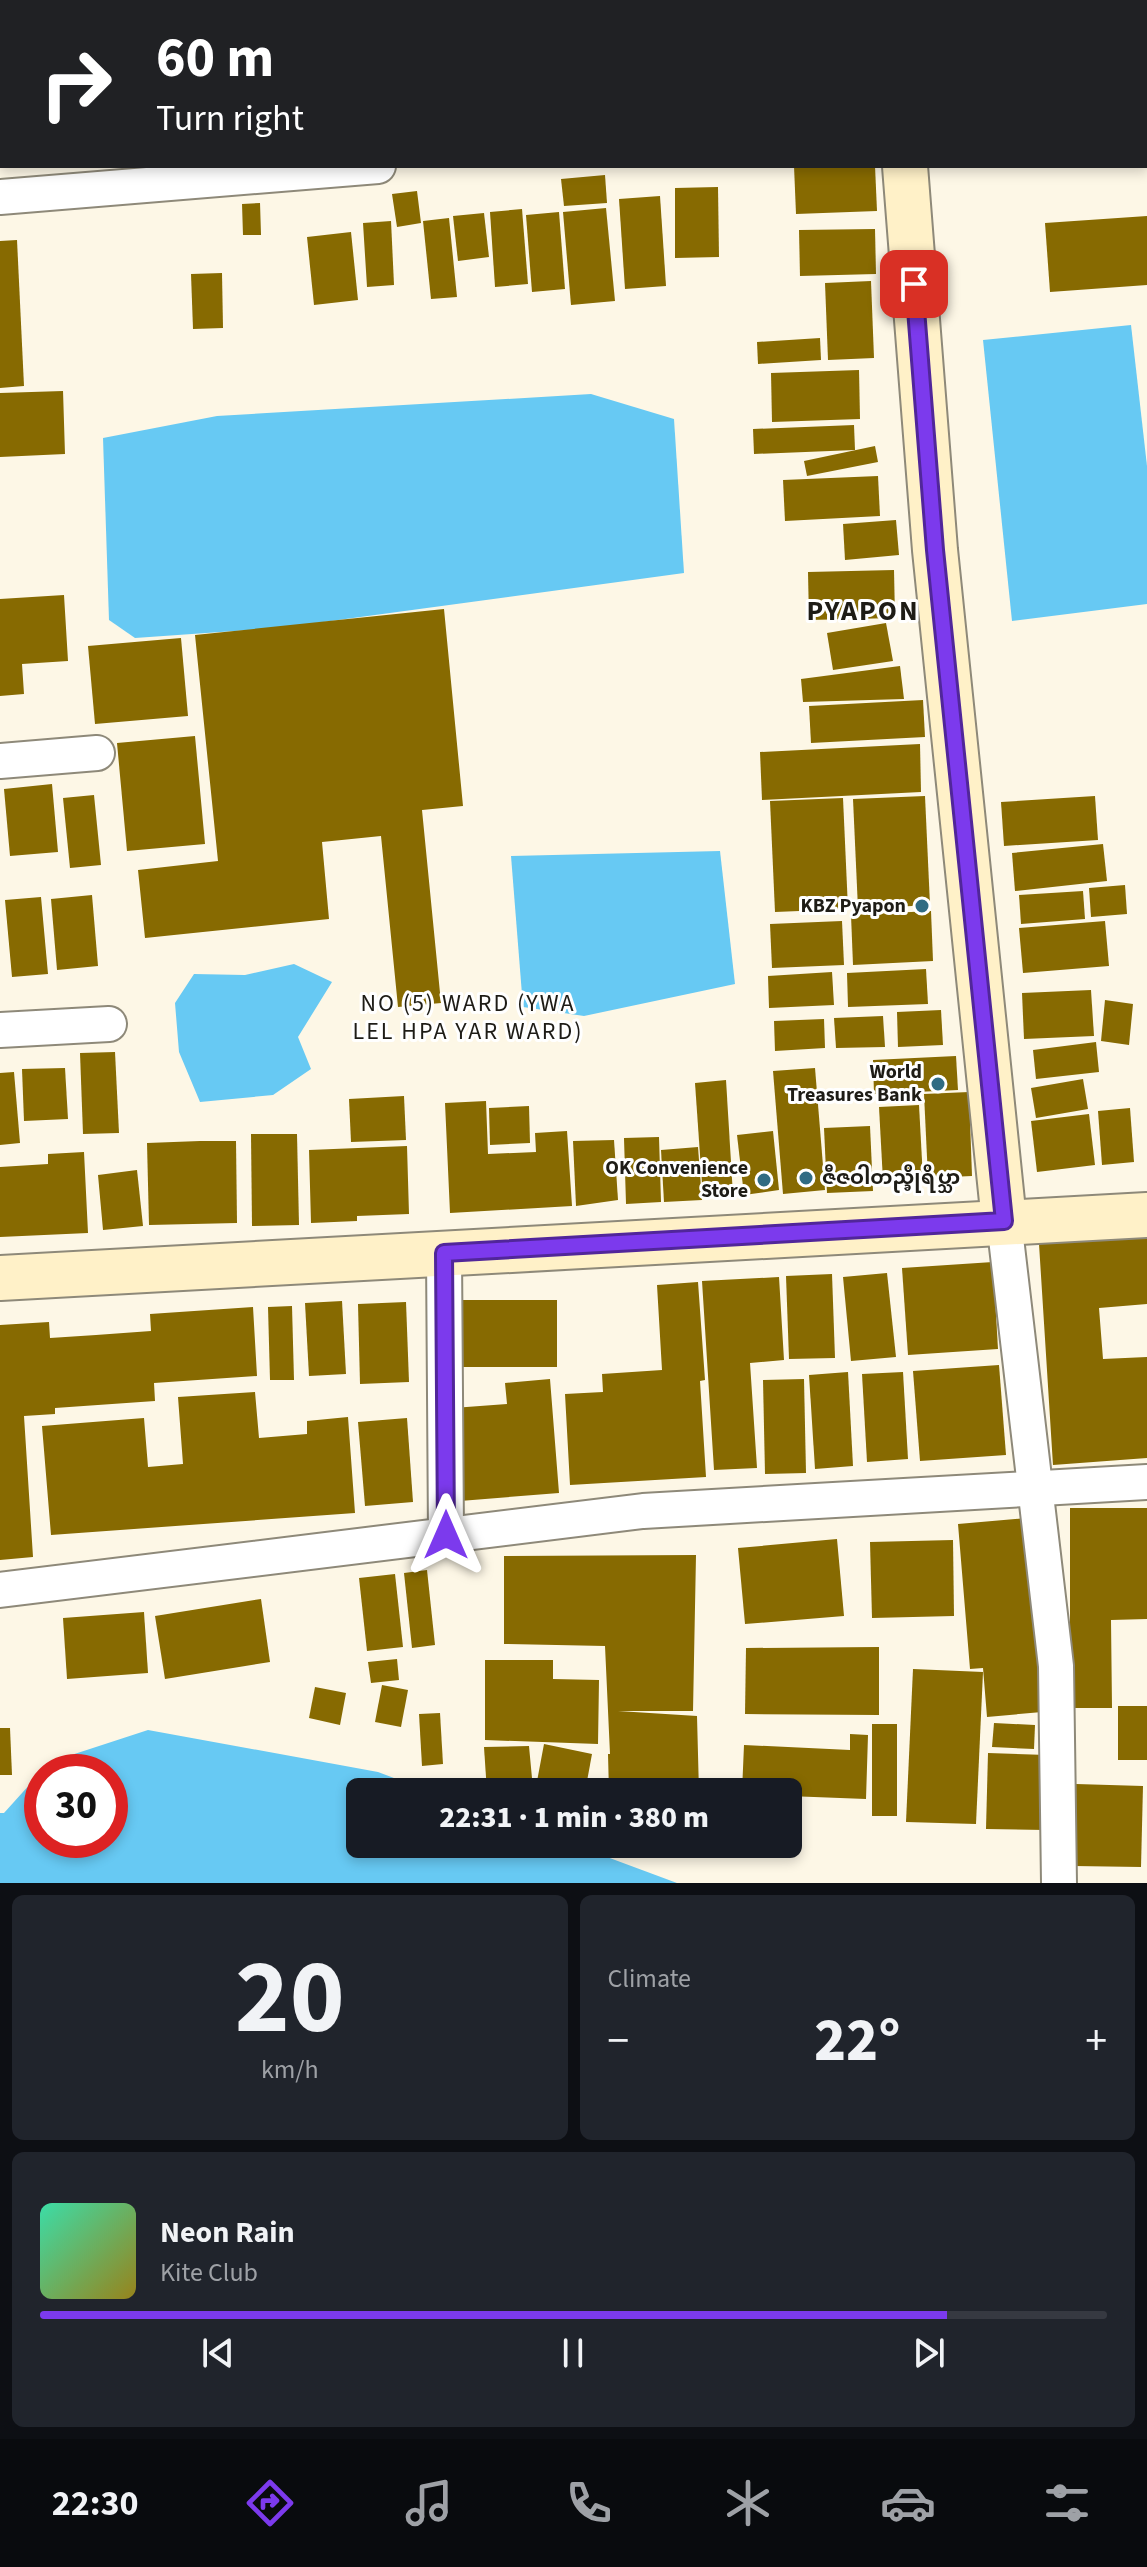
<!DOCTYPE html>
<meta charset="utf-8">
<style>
:root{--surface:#171b24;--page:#20242c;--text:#f1f3f6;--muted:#9ea1a6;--line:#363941;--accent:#7c3aed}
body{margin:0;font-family:"Source Sans 3","Noto Sans Myanmar",sans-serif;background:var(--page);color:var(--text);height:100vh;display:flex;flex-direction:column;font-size:30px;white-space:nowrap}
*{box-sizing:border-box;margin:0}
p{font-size:26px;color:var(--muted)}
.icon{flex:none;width:44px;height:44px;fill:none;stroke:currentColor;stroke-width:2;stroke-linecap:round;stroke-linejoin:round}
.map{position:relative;height:1883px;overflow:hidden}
.details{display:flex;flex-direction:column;gap:12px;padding:12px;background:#0d0f14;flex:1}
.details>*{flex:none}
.banner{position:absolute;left:0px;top:0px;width:1148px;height:168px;box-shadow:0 4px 12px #0003;background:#202124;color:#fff;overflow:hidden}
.speed{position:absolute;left:24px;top:1754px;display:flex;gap:16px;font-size:40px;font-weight:700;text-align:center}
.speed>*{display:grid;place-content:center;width:104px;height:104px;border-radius:50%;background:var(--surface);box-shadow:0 4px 12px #0003;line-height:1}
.speed .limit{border:12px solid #d22;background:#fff;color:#111}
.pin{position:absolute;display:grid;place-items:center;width:68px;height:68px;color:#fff;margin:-34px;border-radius:16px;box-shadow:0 4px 12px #0006}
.me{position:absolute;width:88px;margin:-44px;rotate:0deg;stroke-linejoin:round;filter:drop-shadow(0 0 6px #0008)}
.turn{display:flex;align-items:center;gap:28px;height:168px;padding:0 24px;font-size:36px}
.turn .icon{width:104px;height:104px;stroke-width:2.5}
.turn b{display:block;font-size:56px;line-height:68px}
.big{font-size:60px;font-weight:800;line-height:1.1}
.details .widget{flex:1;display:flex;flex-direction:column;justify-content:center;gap:12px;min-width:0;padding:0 28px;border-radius:12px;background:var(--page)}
.details .dial{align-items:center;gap:0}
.dial b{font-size:104px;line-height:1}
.song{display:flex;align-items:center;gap:24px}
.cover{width:96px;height:96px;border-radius:12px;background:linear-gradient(135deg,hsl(160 70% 55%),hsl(50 70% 35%))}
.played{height:8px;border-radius:4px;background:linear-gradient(90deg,var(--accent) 85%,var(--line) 85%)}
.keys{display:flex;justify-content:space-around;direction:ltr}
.heat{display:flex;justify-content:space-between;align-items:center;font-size:44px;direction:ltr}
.details .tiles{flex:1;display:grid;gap:12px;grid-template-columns:1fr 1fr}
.widget:last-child{grid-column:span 2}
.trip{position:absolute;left:346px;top:1778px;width:456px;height:80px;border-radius:12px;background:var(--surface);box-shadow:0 4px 12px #0003;font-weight:800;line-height:80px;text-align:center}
.dock{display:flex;height:128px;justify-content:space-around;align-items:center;background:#090b0e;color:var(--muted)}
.dock .icon{width:56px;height:56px}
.dock .active{color:var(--accent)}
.dock b{font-size:36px;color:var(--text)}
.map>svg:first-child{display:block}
.water{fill:#67c9f3;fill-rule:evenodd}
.building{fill:#876a01}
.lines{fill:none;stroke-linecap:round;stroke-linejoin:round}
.street-casing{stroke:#8e8979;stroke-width:38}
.secondary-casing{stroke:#8e8979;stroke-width:48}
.street{stroke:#fff;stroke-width:34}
.secondary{stroke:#fff1c8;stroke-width:44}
.route-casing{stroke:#51269a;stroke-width:20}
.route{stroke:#7c3aed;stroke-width:14}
.poi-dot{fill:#306b83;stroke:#fff;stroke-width:3}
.labels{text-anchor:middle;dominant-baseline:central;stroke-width:6;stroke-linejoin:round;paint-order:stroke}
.poi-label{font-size:20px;font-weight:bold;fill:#1e1c16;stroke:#fff;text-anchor:end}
.quarter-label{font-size:24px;letter-spacing:2px;fill:#1e1c16;stroke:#fff}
.district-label{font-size:28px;font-weight:bold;letter-spacing:2px;fill:#1e1c16;stroke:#fff}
</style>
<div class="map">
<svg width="1147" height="1883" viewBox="0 0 1147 1883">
<rect width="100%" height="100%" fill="#fdf7e6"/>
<g class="water">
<path d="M1131 325 1147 466V604L1012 621 983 340Z"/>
<path d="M591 394 674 419 684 573 279 628 135 638 109 620 103 438 217 416Z"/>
<path d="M720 851 735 984 584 1016 523 1007 511 856Z"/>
<path d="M294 964 332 982 298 1037 311 1069 273 1095 200 1102 179 1052 175 1003 194 974 245 975Z"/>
<path d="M148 1730 378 1772 431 1792H360V1844H572L677 1883H0V1813H4L50 1762ZM42 1772H110V1840H42Z"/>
</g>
<g class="building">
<path d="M794 166H875L877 211 796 214Z"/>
<path d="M605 175 607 203 564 206 561 179Z"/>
<path d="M718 187 719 257 675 258V188Z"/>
<path d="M417 191 421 223 397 227 392 194Z"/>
<path d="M660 196 666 286 625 289 619 199Z"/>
<path d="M260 203 261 235H243L242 204Z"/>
<path d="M606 208 615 301 571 305 563 212Z"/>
<path d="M522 209 528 284 495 287 490 212Z"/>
<path d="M559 212 565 289 532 292 526 215Z"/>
<path d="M484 213 489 257 458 261 453 216Z"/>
<path d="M1147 216V285L1050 292 1045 223Z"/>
<path d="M449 218 457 297 431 299 423 221Z"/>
<path d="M391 221 394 285 367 287 363 223Z"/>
<path d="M875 229 876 274 800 276 799 230Z"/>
<path d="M351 232 358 300 314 305 307 237Z"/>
<path d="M17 240 24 386 0 388V241Z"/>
<path d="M222 273 223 328 193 329 191 274Z"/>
<path d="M871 281 874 358 828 360 825 283Z"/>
<path d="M820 338 821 360 758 364 757 342Z"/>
<path d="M859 370 860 419 772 422 771 373Z"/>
<path d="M63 391 65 454 0 457V393Z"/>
<path d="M854 425 855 450 754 454 753 429Z"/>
<path d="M875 446 878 462 807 476 804 461Z"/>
<path d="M878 476 880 516 785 521 783 480Z"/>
<path d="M896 520 899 555 845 560 843 524Z"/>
<path d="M894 570 895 618 809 620 808 572Z"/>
<path d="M64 595 68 661 22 664 24 694 0 696V599Z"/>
<path d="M444 609 463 806 422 810 441 1003 398 1007 381 836 322 842 329 919 145 938 138 870 218 861 195 635Z"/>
<path d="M886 623 893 661 833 670 827 633Z"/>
<path d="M181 638 188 716 95 724 88 646Z"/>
<path d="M900 666 904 699 803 702 801 679Z"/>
<path d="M923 700 925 737 811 743 809 706Z"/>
<path d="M195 736 205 844 127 851 117 743Z"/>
<path d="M920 744 921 792 762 800 760 752Z"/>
<path d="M52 784 58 852 10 856 4 789Z"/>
<path d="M94 795 101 865 70 868 63 798Z"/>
<path d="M925 796 930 905 858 909 853 799Z"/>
<path d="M1095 796 1098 840 1004 846 1001 802Z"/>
<path d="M843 798 848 909 775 912 770 801Z"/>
<path d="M1103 844 1107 881 1015 891 1012 853Z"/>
<path d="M1125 885 1127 914 1091 917 1089 888Z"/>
<path d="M1083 891 1085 919 1021 924 1019 895Z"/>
<path d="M92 895 98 966 57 970 51 899Z"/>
<path d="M41 897 48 974 12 977 5 900Z"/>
<path d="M931 911 933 961 853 965 851 915Z"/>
<path d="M842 921 844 965 772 968 770 924Z"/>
<path d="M1105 921 1109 966 1023 973 1019 928Z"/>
<path d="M926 969 928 1004 848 1007 847 973Z"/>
<path d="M832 972 834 1005 769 1008 768 976Z"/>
<path d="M1091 990 1094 1036 1024 1039 1022 993Z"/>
<path d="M1105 1000 1133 1004 1129 1045 1101 1041Z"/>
<path d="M941 1010 943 1045 898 1047 897 1012Z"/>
<path d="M883 1016 885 1047 836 1048 834 1018Z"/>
<path d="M824 1019 825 1048 775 1051 774 1021Z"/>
<path d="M1096 1042 1099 1072 1036 1079 1033 1050Z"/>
<path d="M115 1052 119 1133 83 1134 80 1053Z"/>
<path d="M956 1056 958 1090 874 1094 873 1060Z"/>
<path d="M65 1068 68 1119 24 1121 22 1069Z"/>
<path d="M815 1068 825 1190 783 1194 773 1071Z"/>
<path d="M14 1072 20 1143 0 1145V1073Z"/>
<path d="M1083 1079 1088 1109 1036 1118 1031 1088Z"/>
<path d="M726 1080 733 1195 703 1198 695 1083Z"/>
<path d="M969 1092 972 1176 928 1178 924 1094Z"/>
<path d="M404 1096 406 1140 351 1142 349 1099Z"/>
<path d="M486 1101 488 1154 536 1152 535 1133 567 1131 572 1206 450 1213 445 1103Z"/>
<path d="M919 1105 923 1179 883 1181 879 1107Z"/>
<path d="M529 1106 530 1143 490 1145 489 1108Z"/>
<path d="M1130 1108 1134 1162 1102 1165 1098 1111Z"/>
<path d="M1089 1114 1095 1165 1037 1172 1031 1121Z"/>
<path d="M870 1126 873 1191 827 1193 824 1128Z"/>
<path d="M773 1131 779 1190 744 1195 737 1135Z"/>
<path d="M251 1134H297L299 1225 252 1226Z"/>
<path d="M659 1137 661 1202 626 1204 624 1138Z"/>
<path d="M614 1140 618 1200 576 1206 573 1141Z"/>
<path d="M200 1141H236L237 1223 149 1225 147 1143Z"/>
<path d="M407 1146 409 1214 357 1216V1221L311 1223 309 1150Z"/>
<path d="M698 1147 702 1200 664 1202 661 1150Z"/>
<path d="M84 1152 88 1233 0 1237V1167L48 1164V1154Z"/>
<path d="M137 1170 143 1226 103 1230 98 1175Z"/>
<path d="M1147 1236V1304L1099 1308 1103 1359 1147 1357V1458L1053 1465 1039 1244Z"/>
<path d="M993 1262 998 1349 908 1355 902 1268Z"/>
<path d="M887 1273 896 1357 851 1361 843 1277Z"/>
<path d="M832 1274 835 1358 789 1359 786 1276Z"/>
<path d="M779 1277 784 1360 750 1363 757 1468 714 1470 702 1281Z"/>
<path d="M698 1282 705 1380 700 1381 706 1477 570 1485 565 1394 603 1392 602 1374 662 1370 657 1285Z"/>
<path d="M462 1300H557V1367H461Z"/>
<path d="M342 1301 346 1374 309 1376 305 1303Z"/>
<path d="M406 1302 409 1382 360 1384 358 1304Z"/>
<path d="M292 1306 294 1380H270L268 1307Z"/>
<path d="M253 1307 257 1376 154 1383 155 1401 55 1408V1414L24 1416 33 1557 0 1560V1325L49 1322 50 1338 96 1335 151 1331 150 1314Z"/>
<path d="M999 1365 1006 1455 920 1461 913 1371Z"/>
<path d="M848 1372 853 1466 815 1469 809 1375Z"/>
<path d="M903 1372 908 1459 867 1462 862 1374Z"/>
<path d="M550 1379 559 1493 460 1501 453 1408 507 1404 505 1383Z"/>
<path d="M804 1379 806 1473 765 1474 763 1380Z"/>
<path d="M255 1392 259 1438 307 1434V1421L348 1417 355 1513 51 1535 42 1426 144 1418 148 1467 183 1464 178 1397Z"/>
<path d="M407 1418 413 1502 365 1506 358 1422Z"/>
<path d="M1070 1508H1147V1619L1111 1620 1112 1708H1070Z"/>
<path d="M1026 1518 1042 1712 987 1717 983 1668 970 1669 958 1524Z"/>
<path d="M837 1539 844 1616 745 1624 738 1548Z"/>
<path d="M953 1540 954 1616 872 1618 870 1542Z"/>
<path d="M696 1555 693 1711H618L697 1716 699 1792H609L608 1754H610L605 1646 504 1644V1556Z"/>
<path d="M427 1570 435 1645 412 1648 404 1573Z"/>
<path d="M395 1574 403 1647 367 1651 359 1578Z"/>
<path d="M261 1599 270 1662 165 1679 155 1616Z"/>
<path d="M144 1612 148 1673 67 1679 63 1618Z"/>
<path d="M879 1647V1715L745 1714 746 1648Z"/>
<path d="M397 1659 399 1680 371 1683 368 1662Z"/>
<path d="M485 1660H553V1679L599 1680 598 1744 485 1740Z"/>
<path d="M913 1669 983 1672 976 1824 906 1822Z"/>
<path d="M382 1685 408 1690 401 1727 375 1722Z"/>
<path d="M315 1687 346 1693 340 1725 309 1718Z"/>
<rect x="1118" y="1706" width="29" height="54"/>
<path d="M440 1713 443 1764 422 1766 419 1714Z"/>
<path d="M994 1723 1035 1725 1034 1749 992 1747Z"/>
<rect x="872" y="1724" width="25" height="92"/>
<path d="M0 1728H10L12 1775H0Z"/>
<path d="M850 1734 868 1735 866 1799 788 1796V1792H742L744 1745 850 1750Z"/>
<path d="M544 1744 592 1754 585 1792H535Z"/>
<path d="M529 1746 533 1789 487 1792 484 1747Z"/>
<path d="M988 1753 1047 1755 1045 1830 986 1829Z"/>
<path d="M1076 1784 1143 1786 1141 1867 1074 1866Z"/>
</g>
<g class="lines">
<defs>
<g id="street">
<path d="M347 0 348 2"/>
<path d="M0 197 378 166"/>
<path d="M0 761 97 753"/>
<path d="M0 1030 109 1024"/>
<path d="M1004 1221 1056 1666 1059 1883"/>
<path d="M444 1253 446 1535"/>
<path d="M0 1590 643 1511 1147 1482"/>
</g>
<g id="secondary">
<path d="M892 0V2"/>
<path d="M905 166 935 550 1004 1221"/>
<path d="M0 1278 1147 1215"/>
</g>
</defs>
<use href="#street" class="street-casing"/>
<use href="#secondary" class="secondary-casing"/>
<use href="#street" class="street"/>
<use href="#secondary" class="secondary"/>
</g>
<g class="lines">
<defs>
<path id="route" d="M446 1535 444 1253 1004 1221 935 550 914 284"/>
</defs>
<use href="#route" class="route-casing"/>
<use href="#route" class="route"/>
</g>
<g class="poi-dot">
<circle cx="922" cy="906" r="8"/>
<circle cx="938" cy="1084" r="8"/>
<circle cx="806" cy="1178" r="8"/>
<circle cx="764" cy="1180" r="8"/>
</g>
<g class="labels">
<g class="poi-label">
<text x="906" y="906">KBZ Pyapon</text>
<text x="922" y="1072">World<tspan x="922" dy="23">Treasures Bank</tspan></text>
<text x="748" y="1168">OK Convenience<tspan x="748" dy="23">Store</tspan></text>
<text x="822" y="1178" text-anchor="start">ဇီဇဝါတည္ခိုရိပ္သာ</text>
</g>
<g class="quarter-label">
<text x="468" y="1003">NO (5) WARD (YWA<tspan x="468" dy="28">LEL HPA YAR WARD)</tspan></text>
</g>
<g class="district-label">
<text x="863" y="611">PYAPON</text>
</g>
</g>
</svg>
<div class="speed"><div class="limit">30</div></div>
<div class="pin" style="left:914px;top:284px;background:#d93025"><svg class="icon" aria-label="arrive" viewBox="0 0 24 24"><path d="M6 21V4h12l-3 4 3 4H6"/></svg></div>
<svg class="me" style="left:446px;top:1535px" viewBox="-20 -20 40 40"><path d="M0-17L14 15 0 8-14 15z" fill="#7c3aed" stroke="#fff" stroke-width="4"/></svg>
<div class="trip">22:31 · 1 min · 380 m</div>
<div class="banner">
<div class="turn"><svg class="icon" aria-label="right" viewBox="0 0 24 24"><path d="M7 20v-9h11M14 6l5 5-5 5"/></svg><div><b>60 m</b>Turn right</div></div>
</div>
</div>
<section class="details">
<div class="tiles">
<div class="widget dial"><b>20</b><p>km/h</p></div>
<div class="widget"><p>Climate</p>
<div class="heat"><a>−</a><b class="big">22°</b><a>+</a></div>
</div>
<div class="widget">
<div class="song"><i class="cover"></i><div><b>Neon Rain</b><p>Kite Club</p></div></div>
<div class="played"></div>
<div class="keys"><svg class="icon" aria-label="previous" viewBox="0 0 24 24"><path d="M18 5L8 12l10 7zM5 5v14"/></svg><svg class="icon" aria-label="pause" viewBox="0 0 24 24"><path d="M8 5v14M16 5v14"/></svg><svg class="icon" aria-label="next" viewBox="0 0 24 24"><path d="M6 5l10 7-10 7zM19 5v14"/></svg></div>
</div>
</div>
</section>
<nav class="dock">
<b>22:30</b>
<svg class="icon active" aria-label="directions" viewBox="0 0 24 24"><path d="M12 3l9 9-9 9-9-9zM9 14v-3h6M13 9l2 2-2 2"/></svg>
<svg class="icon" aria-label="music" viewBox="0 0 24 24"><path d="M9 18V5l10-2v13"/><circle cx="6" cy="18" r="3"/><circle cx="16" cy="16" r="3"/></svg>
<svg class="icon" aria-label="phone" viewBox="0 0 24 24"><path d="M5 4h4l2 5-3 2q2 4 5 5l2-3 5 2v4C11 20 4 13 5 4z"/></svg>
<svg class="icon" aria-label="climate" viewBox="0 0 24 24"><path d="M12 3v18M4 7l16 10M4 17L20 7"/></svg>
<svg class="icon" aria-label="car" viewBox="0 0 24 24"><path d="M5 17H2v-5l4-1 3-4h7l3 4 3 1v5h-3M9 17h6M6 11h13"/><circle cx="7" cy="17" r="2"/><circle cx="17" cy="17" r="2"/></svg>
<svg class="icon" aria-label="filters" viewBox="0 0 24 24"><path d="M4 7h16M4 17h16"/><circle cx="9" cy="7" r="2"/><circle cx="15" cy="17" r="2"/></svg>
</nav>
